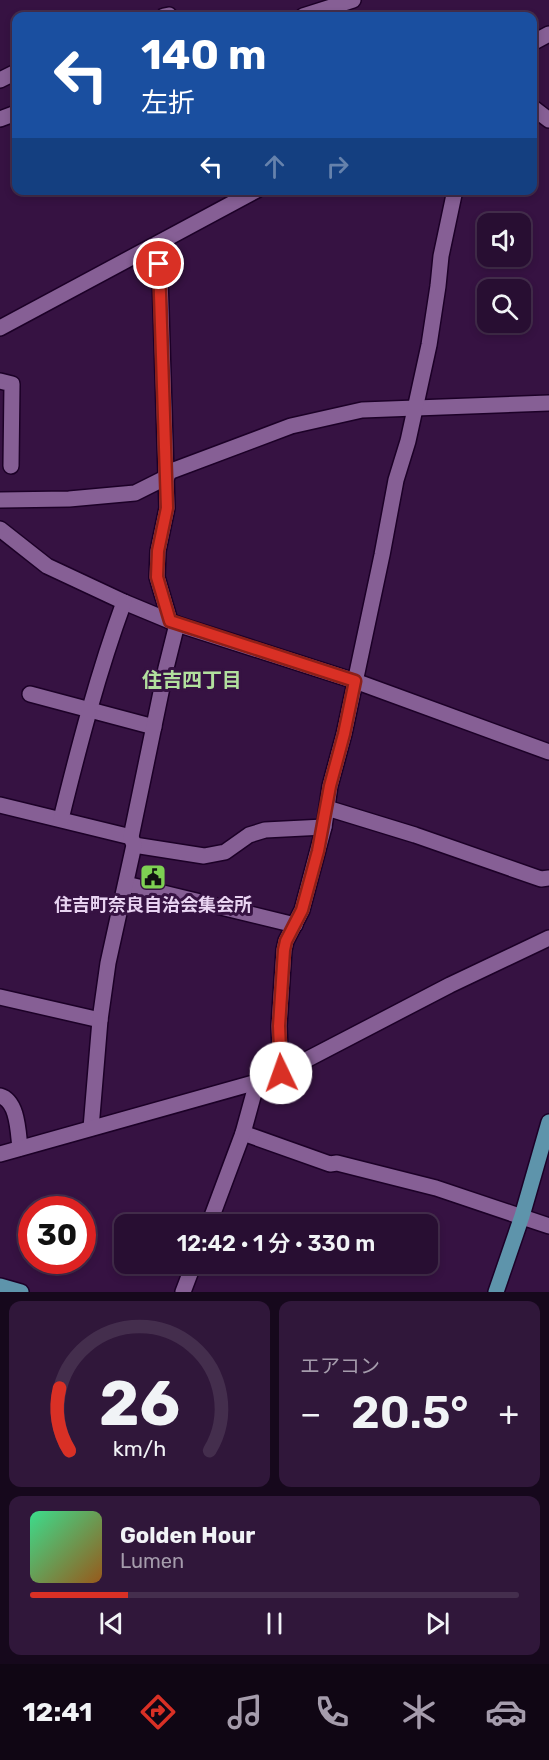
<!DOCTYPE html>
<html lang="ja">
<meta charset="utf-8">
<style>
:root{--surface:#280e32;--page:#30173a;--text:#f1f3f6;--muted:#a59cac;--line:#442e4d;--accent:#d93025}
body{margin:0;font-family:Rubik,"Noto Sans JP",sans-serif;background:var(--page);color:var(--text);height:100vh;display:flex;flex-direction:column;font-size:22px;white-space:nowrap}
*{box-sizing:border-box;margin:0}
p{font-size:20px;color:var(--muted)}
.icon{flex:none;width:33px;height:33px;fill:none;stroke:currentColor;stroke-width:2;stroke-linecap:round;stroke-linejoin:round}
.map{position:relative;height:1292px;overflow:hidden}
.drawer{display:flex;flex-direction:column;gap:9px;padding:9px;background:#16081c;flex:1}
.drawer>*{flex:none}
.top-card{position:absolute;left:12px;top:12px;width:525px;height:183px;border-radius:12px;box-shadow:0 3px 9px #0003,0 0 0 2px var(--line);background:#1a4fa0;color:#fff;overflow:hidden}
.buttons{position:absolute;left:477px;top:213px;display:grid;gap:12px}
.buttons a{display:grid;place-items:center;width:54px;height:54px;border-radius:12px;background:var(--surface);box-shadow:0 3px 9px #0003,0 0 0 2px var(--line);font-size:30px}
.speed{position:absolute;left:18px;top:1196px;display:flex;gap:12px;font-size:30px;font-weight:700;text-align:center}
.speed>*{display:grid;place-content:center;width:78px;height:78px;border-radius:50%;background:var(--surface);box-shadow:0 3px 9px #0003,0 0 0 2px var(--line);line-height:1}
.speed .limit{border:9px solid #d22;background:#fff;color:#111}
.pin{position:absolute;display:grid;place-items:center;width:51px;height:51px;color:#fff;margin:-26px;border:3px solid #fff;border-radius:50%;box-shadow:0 2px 6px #0007}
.me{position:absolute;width:66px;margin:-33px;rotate:357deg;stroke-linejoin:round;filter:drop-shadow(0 0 4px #0008)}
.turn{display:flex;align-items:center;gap:21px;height:126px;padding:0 30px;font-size:27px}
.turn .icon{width:78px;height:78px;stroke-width:2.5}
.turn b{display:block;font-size:42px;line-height:51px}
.lanes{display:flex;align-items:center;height:57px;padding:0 30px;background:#0003;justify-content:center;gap:30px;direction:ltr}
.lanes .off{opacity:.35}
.big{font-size:45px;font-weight:600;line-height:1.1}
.drawer .card{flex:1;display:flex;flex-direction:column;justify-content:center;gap:9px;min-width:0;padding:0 21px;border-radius:12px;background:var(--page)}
.drawer .dial{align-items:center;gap:0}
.dial svg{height:156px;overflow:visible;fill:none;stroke:var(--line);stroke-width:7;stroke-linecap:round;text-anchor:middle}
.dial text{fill:var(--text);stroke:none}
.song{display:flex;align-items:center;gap:18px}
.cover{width:72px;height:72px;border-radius:9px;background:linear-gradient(135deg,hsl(150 70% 55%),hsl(30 70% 35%))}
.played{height:6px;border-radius:3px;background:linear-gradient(90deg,var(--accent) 20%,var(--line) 20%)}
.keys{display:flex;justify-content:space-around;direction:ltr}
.heat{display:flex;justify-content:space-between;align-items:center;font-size:33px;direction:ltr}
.drawer .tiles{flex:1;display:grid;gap:9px;grid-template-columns:1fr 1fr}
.card:last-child{grid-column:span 2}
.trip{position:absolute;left:114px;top:1214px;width:324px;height:60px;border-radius:12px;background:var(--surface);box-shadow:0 3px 9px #0003,0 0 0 2px var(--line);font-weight:600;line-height:60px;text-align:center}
.dock{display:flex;height:96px;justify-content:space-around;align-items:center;background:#100614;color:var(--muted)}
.dock .icon{width:42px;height:42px}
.dock .on{color:var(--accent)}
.dock b{font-size:27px;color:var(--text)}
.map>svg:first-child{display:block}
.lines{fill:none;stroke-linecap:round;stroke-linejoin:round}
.minor-casing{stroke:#1c0027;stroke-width:18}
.major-casing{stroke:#1c0027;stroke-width:18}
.minor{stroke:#865f95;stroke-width:15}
.major{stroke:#5e94ab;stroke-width:15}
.route-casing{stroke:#8d1f18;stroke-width:15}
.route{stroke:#d93025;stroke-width:10}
.labels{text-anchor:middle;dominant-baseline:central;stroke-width:6;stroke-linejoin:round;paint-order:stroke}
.poi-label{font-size:18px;font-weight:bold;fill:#e9d4f2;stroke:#361242}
.neighbourhood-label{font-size:20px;font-weight:bold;fill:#b2e09e;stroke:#361242}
</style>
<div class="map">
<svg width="549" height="1292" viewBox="0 0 549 1292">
<rect width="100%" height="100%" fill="#361242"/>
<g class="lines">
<defs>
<g id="minor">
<path d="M164 16 169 15"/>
<path d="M303 16 353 0"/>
<path d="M532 43 549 34"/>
<path d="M0 80 16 72"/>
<path d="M532 107 549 120"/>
<path d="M0 119 16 113"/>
<path d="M159 243 167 508 158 551 157 577 170 621"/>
<path d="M0 328 257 190"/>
<path d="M0 381 12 384 11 466"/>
<path d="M166 473 291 426 362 410 549 403"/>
<path d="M0 500 69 499 135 493 167 477"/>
<path d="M0 529 47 566 124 602 177 624 355 681 549 752"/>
<path d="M30 694 154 727"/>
<path d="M0 805 131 837"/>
<path d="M327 808 415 835 541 879 549 878"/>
<path d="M61 819C79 746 98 673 124 602"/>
<path d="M134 845 204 856 225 852 249 835 265 830 324 827"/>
<path d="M126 884 295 925"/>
<path d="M0 997 100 1020"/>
<path d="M281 1073 279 1026 284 950 286 941 302 910 324 827 330 786 344 734 382 555 396 480 408 441 429 345 438 286 441 256 455 190"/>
<path d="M0 1096C18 1101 18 1132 20 1148"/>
<path d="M91 1128 100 1020 108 963 134 845 131 837 166 668 177 624"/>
<path d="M243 1133 330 1164 337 1163 436 1188 549 1226"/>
<path d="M0 1154 257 1082 281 1073 450 985 549 938"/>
<path d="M209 1224 243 1133 257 1082"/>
<path d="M183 1292 194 1263"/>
</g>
<g id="major">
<path d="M0 1286 21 1292"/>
<path d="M496 1292 522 1216 549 1122"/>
</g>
</defs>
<use href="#minor" class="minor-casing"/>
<use href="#major" class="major-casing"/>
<use href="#minor" class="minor"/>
<use href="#major" class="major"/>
</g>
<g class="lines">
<defs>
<path id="route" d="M159 264 167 508 158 551 157 577 170 621 355 681 344 734 330 786 318 851 302 910 286 941 284 950 279 1026 281 1073"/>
</defs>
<use href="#route" class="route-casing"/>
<use href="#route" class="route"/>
</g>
<defs>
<symbol id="civic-square" viewBox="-11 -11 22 22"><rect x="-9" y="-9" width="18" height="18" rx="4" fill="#7ed053" stroke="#361242"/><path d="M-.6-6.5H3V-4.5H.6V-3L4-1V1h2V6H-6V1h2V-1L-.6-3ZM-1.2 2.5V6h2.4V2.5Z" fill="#111"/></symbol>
</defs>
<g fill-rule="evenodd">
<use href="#civic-square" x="138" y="862" width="30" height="30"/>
</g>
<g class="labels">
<g class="poi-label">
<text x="153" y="905">住吉町奈良自治会集会所</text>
</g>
<g class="neighbourhood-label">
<text x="192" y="680">住吉四丁目</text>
</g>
</g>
</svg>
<div class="buttons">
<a><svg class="icon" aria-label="sound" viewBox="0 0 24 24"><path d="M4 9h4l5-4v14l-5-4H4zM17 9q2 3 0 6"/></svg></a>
<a><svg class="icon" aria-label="search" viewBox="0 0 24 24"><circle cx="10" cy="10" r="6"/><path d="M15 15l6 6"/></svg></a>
</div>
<div class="speed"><div class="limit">30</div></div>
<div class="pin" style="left:159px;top:264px;background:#d93025"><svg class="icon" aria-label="arrive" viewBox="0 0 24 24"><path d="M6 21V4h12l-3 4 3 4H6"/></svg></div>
<svg class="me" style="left:281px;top:1073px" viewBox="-20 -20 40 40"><circle r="19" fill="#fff"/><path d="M0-13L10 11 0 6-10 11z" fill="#d93025"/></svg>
<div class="trip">12:42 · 1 分 · 330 m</div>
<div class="top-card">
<div class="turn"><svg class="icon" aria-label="left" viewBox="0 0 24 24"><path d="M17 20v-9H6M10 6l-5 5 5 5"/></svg><div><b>140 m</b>左折</div></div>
<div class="lanes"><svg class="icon" aria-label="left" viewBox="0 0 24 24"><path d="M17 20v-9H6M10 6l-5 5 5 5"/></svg><svg class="icon off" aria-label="ahead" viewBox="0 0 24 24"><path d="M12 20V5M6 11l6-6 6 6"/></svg><svg class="icon off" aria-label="right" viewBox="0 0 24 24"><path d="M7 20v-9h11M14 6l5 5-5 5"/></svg></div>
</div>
</div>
<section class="drawer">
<div class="tiles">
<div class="card dial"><svg viewBox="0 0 100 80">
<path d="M14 69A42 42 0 1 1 86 69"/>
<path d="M14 69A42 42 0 0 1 9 37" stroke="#d93025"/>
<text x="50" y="56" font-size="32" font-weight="700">26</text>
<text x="50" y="72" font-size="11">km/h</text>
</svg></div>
<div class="card"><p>エアコン</p>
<div class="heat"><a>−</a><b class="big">20.5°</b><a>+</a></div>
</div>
<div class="card">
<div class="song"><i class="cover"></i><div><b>Golden Hour</b><p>Lumen</p></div></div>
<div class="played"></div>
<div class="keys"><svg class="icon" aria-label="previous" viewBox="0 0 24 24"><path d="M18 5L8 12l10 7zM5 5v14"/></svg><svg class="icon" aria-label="pause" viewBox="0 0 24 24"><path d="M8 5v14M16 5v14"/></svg><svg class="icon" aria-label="next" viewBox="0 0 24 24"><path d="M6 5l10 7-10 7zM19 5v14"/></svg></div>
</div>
</div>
</section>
<nav class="dock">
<b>12:41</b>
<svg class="icon on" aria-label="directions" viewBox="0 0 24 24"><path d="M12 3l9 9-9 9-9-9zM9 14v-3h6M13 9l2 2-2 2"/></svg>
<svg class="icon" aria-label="music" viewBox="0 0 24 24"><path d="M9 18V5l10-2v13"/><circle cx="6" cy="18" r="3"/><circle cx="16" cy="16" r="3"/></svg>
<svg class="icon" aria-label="phone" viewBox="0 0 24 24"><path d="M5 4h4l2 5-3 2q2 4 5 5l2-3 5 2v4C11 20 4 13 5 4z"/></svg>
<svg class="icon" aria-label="climate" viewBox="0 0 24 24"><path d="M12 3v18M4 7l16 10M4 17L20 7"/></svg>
<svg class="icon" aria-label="car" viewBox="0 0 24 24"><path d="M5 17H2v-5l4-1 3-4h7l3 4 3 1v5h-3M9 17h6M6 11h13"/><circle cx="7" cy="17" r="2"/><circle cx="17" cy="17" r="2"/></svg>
</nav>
